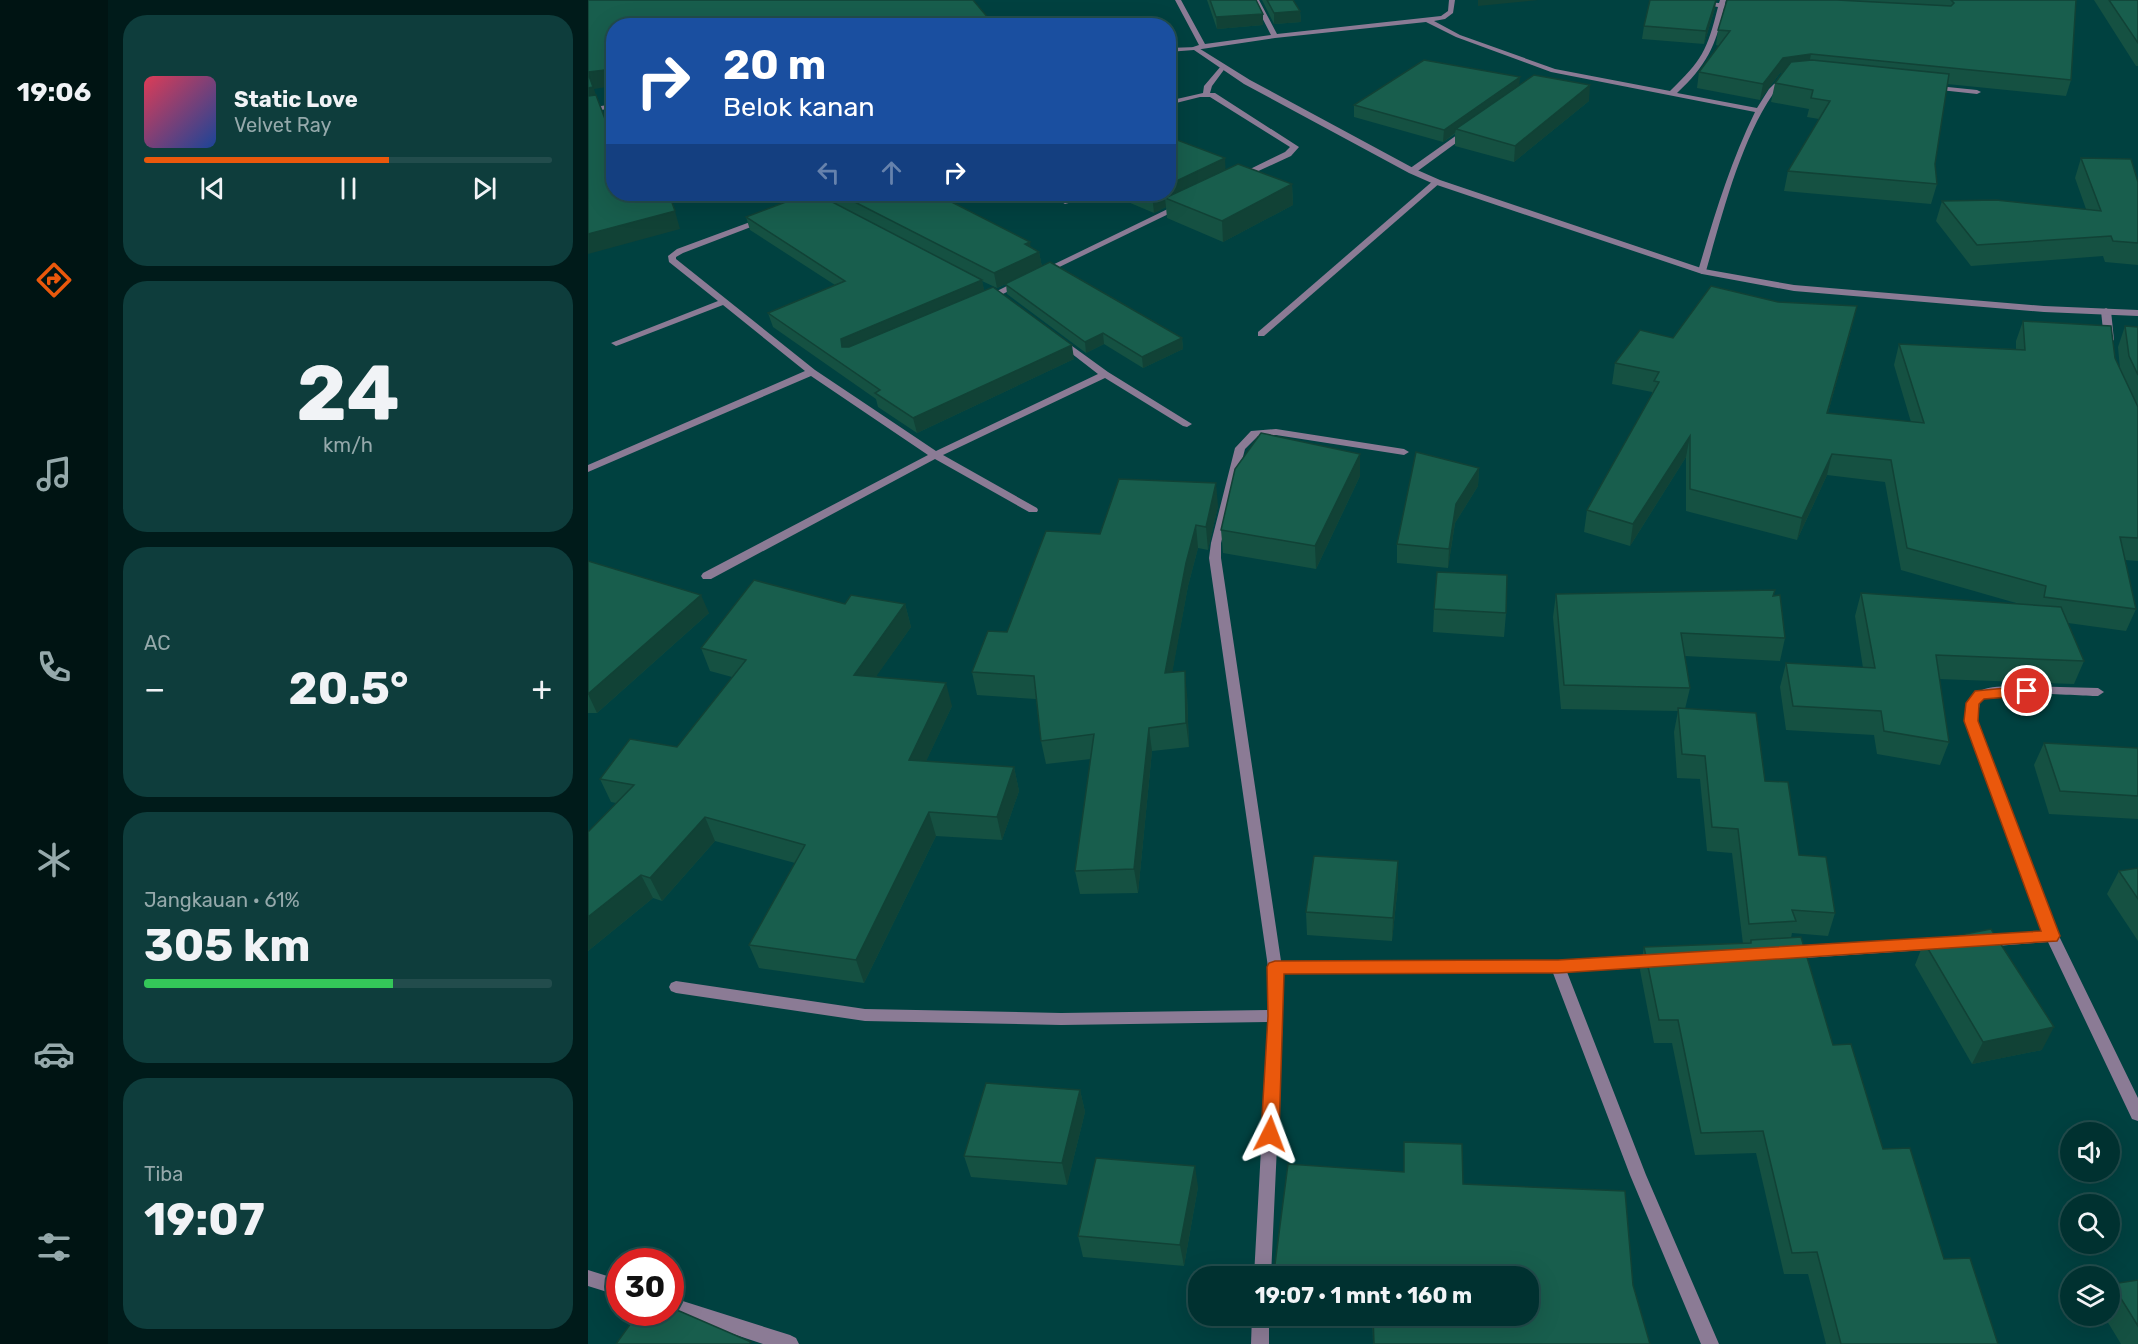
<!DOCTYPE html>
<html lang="id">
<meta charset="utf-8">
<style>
:root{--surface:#003130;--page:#0e3d3c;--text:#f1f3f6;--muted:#95a9ab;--line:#224c4c;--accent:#ea580c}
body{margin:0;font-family:Rubik,sans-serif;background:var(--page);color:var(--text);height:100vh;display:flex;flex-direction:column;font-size:22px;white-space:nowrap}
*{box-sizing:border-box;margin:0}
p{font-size:20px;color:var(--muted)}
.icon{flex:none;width:33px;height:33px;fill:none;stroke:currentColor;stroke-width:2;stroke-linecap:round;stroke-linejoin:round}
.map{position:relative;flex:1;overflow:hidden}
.drawer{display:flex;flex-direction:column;gap:15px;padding:15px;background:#001b1a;width:480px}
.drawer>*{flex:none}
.hud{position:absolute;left:18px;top:18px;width:570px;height:183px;border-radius:24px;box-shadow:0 6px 24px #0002,0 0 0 2px var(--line);background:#1a4fa0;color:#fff;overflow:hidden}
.buttons{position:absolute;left:1472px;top:1122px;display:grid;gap:12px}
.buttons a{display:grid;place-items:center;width:60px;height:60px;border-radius:50%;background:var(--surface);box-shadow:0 6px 24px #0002,0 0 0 2px var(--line);font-size:30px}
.speed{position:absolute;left:18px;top:1248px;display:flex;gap:12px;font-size:30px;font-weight:700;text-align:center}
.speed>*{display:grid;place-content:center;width:78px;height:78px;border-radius:50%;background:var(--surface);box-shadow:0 6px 24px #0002,0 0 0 2px var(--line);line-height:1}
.speed .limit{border:9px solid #d22;background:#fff;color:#111}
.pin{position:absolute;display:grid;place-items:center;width:51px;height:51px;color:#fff;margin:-26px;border:3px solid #fff;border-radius:50%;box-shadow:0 2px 6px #0007}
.me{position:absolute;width:66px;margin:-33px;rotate:3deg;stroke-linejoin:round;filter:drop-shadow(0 0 4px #0008)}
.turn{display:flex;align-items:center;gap:21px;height:126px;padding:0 18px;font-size:27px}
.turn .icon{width:78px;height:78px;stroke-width:2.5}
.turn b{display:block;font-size:42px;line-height:51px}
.lanes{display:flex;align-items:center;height:57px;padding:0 18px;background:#0003;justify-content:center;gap:30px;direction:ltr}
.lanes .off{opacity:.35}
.big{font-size:45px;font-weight:700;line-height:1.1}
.drawer .tile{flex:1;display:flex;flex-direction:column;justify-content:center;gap:9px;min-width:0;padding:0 21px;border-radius:24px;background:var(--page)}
.drawer .dial{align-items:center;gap:0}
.dial b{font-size:78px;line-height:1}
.song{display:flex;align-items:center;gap:18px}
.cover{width:72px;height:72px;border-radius:9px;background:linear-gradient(135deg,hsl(350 70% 55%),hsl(220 70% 35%))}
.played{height:6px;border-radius:3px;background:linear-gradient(90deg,var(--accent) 60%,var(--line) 60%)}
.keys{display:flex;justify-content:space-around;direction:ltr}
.heat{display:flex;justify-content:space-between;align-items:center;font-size:33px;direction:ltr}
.charge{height:9px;border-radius:4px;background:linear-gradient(90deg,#34c759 61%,var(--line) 0)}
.trip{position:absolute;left:600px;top:1266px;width:351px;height:60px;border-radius:24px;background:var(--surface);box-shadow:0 6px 24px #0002,0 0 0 2px var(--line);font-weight:700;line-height:60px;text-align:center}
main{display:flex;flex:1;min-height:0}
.menu{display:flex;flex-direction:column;width:108px;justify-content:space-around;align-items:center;background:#001413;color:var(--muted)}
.menu .icon{width:42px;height:42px}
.menu .active{color:var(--accent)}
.menu b{font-size:27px;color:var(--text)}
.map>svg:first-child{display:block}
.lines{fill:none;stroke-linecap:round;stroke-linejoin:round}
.minor{fill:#8b7b95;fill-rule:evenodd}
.tertiary{fill:#8b7b95;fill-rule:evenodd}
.wall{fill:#155142}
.shaded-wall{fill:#114236}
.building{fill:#185e4d;stroke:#114236;stroke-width:1.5}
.route{fill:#ea580c;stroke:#983908;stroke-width:1.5}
</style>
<main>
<nav class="menu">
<b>19:06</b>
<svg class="icon active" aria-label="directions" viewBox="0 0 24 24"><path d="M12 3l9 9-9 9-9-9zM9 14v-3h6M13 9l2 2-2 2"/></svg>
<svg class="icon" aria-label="music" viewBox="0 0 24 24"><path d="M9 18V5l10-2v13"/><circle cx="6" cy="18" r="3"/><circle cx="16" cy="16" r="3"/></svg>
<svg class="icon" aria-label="phone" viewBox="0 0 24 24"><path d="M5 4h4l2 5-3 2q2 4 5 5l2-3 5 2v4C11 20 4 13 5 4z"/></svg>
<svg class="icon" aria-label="climate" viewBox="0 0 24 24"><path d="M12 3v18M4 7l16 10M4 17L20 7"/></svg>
<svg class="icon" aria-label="car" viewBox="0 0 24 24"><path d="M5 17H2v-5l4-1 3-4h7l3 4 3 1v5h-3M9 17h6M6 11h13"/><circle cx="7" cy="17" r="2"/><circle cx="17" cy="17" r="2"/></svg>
<svg class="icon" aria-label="filters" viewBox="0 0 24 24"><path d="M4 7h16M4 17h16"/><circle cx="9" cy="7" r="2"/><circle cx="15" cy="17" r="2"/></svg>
</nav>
<section class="drawer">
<div class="tile">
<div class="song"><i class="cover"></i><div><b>Static Love</b><p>Velvet Ray</p></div></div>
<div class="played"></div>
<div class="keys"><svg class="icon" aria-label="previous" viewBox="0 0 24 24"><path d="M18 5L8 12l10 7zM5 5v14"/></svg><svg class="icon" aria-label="pause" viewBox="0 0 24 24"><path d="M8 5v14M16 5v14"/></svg><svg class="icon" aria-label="next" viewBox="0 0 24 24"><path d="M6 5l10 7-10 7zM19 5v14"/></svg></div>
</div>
<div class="tile dial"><b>24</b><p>km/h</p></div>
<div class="tile"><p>AC</p>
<div class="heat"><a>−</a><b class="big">20.5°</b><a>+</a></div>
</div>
<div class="tile"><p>Jangkauan · 61%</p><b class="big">305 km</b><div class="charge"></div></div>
<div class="tile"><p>Tiba</p><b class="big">19:07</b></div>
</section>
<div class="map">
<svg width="1550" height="1344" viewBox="0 0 1550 1344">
<rect width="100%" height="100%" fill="#004140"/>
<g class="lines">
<g class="minor">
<path d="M587 0H593L617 44 683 35 665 0H671L689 34 853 16 860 11 861 0H867L865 13 857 19 846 21 872 35 967 69 1082 91C1114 60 1119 51 1130 7L1111 4 1114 2 1131 3 1132 0H1138L1137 4 1156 7 1153 9 1136 8C1128 46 1118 66 1089 93L1169 108 1181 89 1195 75 1201 76C1196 82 1189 87 1185 94 1152 143 1135 212 1118 271L1114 274 1110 271C1126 217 1142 163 1167 112L963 72 868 37 838 22 687 38 607 50 604 48 605 47 611 45Z"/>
<path d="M633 66 638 67 624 86 622 93H627L711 147 703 156 655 178 651 176 652 174 697 152 702 147 622 97H612L580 105V101L615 93 616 86Z"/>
<path d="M1340 85 1389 90 1393 92 1389 94 1343 89 1339 87Z"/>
<path d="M876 130 883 132 827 173H821V169Z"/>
<path d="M846 180 853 182 676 336H670V332Z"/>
<path d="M240 194H251L221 204 217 202Z"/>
<path d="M460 194H469L484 202 477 204Z"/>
<path d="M590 204 597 206 457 274 450 272Z"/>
<path d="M173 218 177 220 176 222 95 253 88 257V259L227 370 348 451 510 374 470 343 468 341 473 338 520 372 604 424 599 427 595 426 517 378 355 455 449 508 450 510 449 512H441L347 459 123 579H115L113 576 115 573 340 455 223 376 0 472V465L217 371 135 305 31 345 28 346 23 343 130 301 81 262 80 256 89 249Z"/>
<path d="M433 279 437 282 436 284 400 301 397 302 393 299Z"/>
<path d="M1518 308 1523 311 1526 340 1521 343 1516 340 1513 311Z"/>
<path d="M688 429 816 449 821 452 816 455 688 435 670 436 657 449 633 543V558L693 961H970L1067 955 1072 957 1074 961 1072 965 1067 967 979 972 1058 1175 1131 1344H1113L1042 1175 965 973H694L695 1016 683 1276H666L680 1022 473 1025 277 1021 88 993 83 991 81 987 83 983 88 981 277 1009 473 1013 680 1010V967L621 558 623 543 647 448 663 431Z"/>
<path d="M1430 686 1510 688 1516 692 1510 696C1488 696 1406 688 1392 702L1389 721 1471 936 1550 1098V1121L1544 1119 1460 942 1396 947 1391 945 1389 941 1391 937 1396 935 1455 931 1377 721C1380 685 1399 687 1430 686Z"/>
<path d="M1352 937 1357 939 1359 943 1357 947 1352 949 1201 959 1196 957 1194 953 1196 949 1201 947Z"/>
<path d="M0 1270 32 1280V1296L0 1286Z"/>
<path d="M82 1297 202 1335 208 1338 211 1344H175L82 1313 80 1312H82Z"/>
<path d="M664 1316H681V1344H663Z"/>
</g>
<g class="tertiary">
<path d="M609 47 662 80 827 169 852 180 1116 269 1206 285 1456 306 1550 310V316L1456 312 1206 291 1114 274 846 184 821 173 656 84 606 50 580 52V48Z"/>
<path d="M26 104V108L0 112V108Z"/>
</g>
</g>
<g class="wall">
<path d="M619 0H668L675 25 629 29Z"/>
<path d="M674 0H705L712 11 713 22 686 24Z"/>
<path d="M1062 0H1128L1127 8 1116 44 1054 39 1056 26Z"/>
<path d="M1139 0H1488L1483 80 1478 96 1359 84 1347 164 1349 184 1343 204 1196 191 1200 171 1231 119 1219 117 1221 109 1183 102 1187 83 1194 73H1192L1172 100 1109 88 1111 72 1131 46 1128 45 1130 30Z"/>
<path d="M1506 0H1550V66H1548Z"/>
<path d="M931 85 1001 101 926 162 867 146V134L855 142 766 117V105Z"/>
<path d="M637 158V169L704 184 705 205 635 242 579 218 578 207 566 213 521 194H580Z"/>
<path d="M1493 158 1550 182V265L1517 262 1515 256 1383 266 1348 221 1354 201 1498 209 1487 178Z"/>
<path d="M239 194H348L442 242V247L451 252 454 267 594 338 595 349 555 368 516 344 498 353 419 294 418 284 409 288 394 281 396 291 486 359 329 433 290 407 288 399 185 327 180 313 247 285 162 230 158 217 241 200Z"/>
<path d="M1435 321 1527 358 1532 369 1530 347 1537 326 1550 327V561L1537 560 1548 609 1538 631 1480 623 1496 661 1486 684 1351 679 1361 742 1352 765 1289 754 1286 735 1198 730 1192 687 1198 663 1275 668 1267 616 1273 593 1435 605 1313 570 1297 482 1239 475 1209 540 1098 511V457L1042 546 996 532 999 510 1064 394V392L1024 384 1027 363 1085 338 1264 326 1240 413 1323 422 1306 365 1311 344 1428 349V341Z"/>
<path d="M891 468 890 486 867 523 860 568 809 563V544Z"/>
<path d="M772 476 728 569 635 553 633 530Z"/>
<path d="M630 506 620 550 610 548 600 586 584 672 599 694 601 747 564 751 550 893 492 894 487 871 503 759 458 764 453 741 448 699 389 695 384 672 419 632 512 534Z"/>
<path d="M0 561 121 613 9 713H0Z"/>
<path d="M968 594 1186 596 1197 638 1192 661 1097 656 1102 688 1097 709 1177 781 1211 855 1247 913 1240 936 1204 933 1203 938 1245 1045 1295 1149 1356 1259 1410 1344H1238L1220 1274H1196L1168 1153 1107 1155 1084 1043H1066L1052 970 1056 947 1155 944 1144 853 1119 851 1112 779 1089 778 1086 732 1090 711 973 709 965 617Z"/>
<path d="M257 604H317L323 627 288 676 364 706 338 761 426 767 431 791 414 840 348 836 276 983 171 968 161 945 207 863 127 841 74 901 65 898 0 951V832L28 803 23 802 12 779 89 747 144 677 122 671 113 648Z"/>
<path d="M846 609 918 613 916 637 845 632Z"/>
<path d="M1456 743 1550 748V819L1461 814 1446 765Z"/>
<path d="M1550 868V941L1519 894 1531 871Z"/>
<path d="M810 885 804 941 719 935 718 912Z"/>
<path d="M1336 942 1454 1050 1384 1064 1327 965Z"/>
<path d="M492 1090 497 1112 479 1185 383 1177 376 1156Z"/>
<path d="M816 1142 875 1184 1045 1285 1062 1344H785L784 1316H940V1276H687L686 1272 816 1172Z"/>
<path d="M610 1187 596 1266 495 1257 490 1236Z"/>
<path d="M1550 1280V1344H1533L1516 1316H1521V1289L1524 1284Z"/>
</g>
<g class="shaded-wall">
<path d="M890 0H950L890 6Z"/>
<path d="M1128 0 1127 8 1116 44 1118 31Z"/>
<path d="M712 11 713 22 686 24V13Z"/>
<path d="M675 14V25L629 29 628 17Z"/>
<path d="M1223 54 1220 70 1192 73 1172 100 1175 84 1195 58Z"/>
<path d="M26 69V86L6 89 11 104 0 106V72Z"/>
<path d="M932 77 931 89 868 129 867 133 855 142 856 130Z"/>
<path d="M1002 85 1001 101 926 162 927 146Z"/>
<path d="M637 158 638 178 577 198 578 207 566 213 564 194H580V185Z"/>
<path d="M704 184 705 205 635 242 634 221Z"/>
<path d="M87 211 92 229 0 254V234Z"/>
<path d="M442 242 444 256 451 252 454 267 409 288 406 273 437 244Z"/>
<path d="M394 280 397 294 258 361 254 347 253 339Z"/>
<path d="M1269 306 1264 326 1234 434 1239 413Z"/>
<path d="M515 333 516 344 498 353 497 342Z"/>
<path d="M594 338 595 349 555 368 554 357Z"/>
<path d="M484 345 486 359 329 433 325 418Z"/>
<path d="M1102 436 1098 457 1042 546 1045 524Z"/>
<path d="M772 454V476L728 569 727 546Z"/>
<path d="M1244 454 1239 475 1209 540 1214 518Z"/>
<path d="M891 468 890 486 867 523 860 568 861 549 868 504Z"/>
<path d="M628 483 630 506 620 550 618 527Z"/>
<path d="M608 525 610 548 600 586 580 696 577 673 598 563Z"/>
<path d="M113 595 121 613 9 713 0 694Z"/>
<path d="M317 604 323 627 273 698 266 675Z"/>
<path d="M597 671 599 694 601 747 598 723Z"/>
<path d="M358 683 364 706 328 783 321 760Z"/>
<path d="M561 728 564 751 550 893 546 869Z"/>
<path d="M426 767 431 791 414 840 409 817Z"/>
<path d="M341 812 348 836 276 983 268 960Z"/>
<path d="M117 817 127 841 74 901 62 878Z"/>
<path d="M810 861V885L804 941 805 918Z"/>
<path d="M53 875 65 898 0 951V917Z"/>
<path d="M1466 1027 1454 1050 1384 1064 1395 1042Z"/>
<path d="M492 1090 497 1112 479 1185 474 1163Z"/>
<path d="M607 1166 610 1187 596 1266 592 1245Z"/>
</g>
<g class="building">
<path d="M0 0H385L407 26H26V69L0 72Z"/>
<path d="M622 0H668L675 14 628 17Z"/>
<path d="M679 0H705L712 11 686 13Z"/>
<path d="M1062 0H1128L1118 31 1056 26Z"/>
<path d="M1139 0H1249L1363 6 1366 3 1363 0H1488L1483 80 1223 54 1195 58 1175 84 1111 72 1142 31 1130 30Z"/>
<path d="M1521 0H1550V43Z"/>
<path d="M836 60 932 77 856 130 766 105Z"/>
<path d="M1224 60 1361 74 1347 164 1349 184 1200 171 1242 101 1223 98 1225 90 1187 83 1203 62Z"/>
<path d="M0 73 5 87 0 88Z"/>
<path d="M946 75 1002 85 927 146 868 129Z"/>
<path d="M8 95 26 143V194H81L87 211 0 234V96Z"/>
<path d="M584 138 637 158 580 185V139Z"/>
<path d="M1493 158 1543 159 1550 182V243L1525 241 1523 236 1389 245 1354 201 1408 200 1513 211Z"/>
<path d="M650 164 704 184 634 221 577 198Z"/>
<path d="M219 194H229L394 280 253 339 254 347H261L405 287 484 345 325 418 287 393 292 390 180 313 257 281 158 217Z"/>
<path d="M251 194H348L442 242 437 244 451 252 406 273Z"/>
<path d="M462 262 594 338 554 357 515 333 497 342 417 284Z"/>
<path d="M1123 286 1190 302 1269 306 1239 413 1336 423 1311 344 1437 350 1435 321 1523 326 1527 358 1550 407V538L1532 537 1548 609 1456 597 1458 586 1319 548 1303 460 1244 454 1214 518 1102 489V436L1045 524 999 510 1071 382 1066 381 1071 372 1027 363 1052 330 1085 338Z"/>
<path d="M1537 326 1550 327V375L1541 356Z"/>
<path d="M673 433 772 454 727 546 633 530 647 469Z"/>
<path d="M828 452 891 468 868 504 861 549 809 544Z"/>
<path d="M531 479 628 483 618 527 608 525 598 563 577 673 597 671 598 723 561 728 546 869 487 871 506 734 453 741 446 676 384 672 400 631 419 632 458 531 512 534Z"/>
<path d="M0 561 113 595 0 694Z"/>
<path d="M849 572 919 575 918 613 846 609Z"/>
<path d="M166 580 257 604 263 595 317 604 266 675 358 683 321 760 426 767 409 817 341 812 268 960 161 945 217 845 117 817 62 878 53 875 0 917V832L46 785 12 779 42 739 89 747 158 660 113 648Z"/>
<path d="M1187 590 1185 596 1192 595 1197 638 1093 633 1102 688 976 685 968 594Z"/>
<path d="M1273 593 1473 607 1496 661 1348 655 1361 742 1296 731 1293 711 1205 706 1198 663 1287 668Z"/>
<path d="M1090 708 1168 713 1177 781 1200 782 1211 855 1238 857 1247 913 1204 910 1208 921 1161 924 1150 829 1124 827 1117 756 1094 754Z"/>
<path d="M1456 743 1550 748V796L1472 791Z"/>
<path d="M726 856 810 861 805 918 718 912Z"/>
<path d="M1550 868V899L1531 871Z"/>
<path d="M1403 929 1466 1027 1395 1042 1336 942Z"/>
<path d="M1213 937 1245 1045 1263 1044 1295 1149 1322 1148 1356 1259 1382 1258 1410 1344H1253L1229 1252 1204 1253 1175 1131 1113 1133 1090 1020H1071L1056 947 1163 943V940Z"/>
<path d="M398 1083 492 1090 474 1163 376 1156Z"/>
<path d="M816 1142 874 1144 875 1184 1037 1191 1045 1285 1062 1344H786L785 1316H940V1276H757L686 1272 700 1164 816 1172Z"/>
<path d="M508 1158 607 1166 592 1245 490 1236Z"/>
<path d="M1550 1280V1326L1524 1284Z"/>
<path d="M82 1307 163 1342 161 1344H28L51 1312H82Z"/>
</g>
<path class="route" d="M1439 686 1444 688V695L1396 699 1391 704 1390 721 1472 936 1469 941 970 973 696 974 691 1134 689 1140 682 1142 676 1140 673 1134 680 1016 679 967 681 963 687 961 970 960 1453 931 1376 721 1378 703 1387 691Z"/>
</svg>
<div class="buttons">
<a><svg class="icon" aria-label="sound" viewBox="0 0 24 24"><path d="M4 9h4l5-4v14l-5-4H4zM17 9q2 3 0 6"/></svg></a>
<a><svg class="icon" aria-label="search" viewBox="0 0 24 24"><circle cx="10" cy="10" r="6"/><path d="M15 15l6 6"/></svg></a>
<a><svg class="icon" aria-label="layers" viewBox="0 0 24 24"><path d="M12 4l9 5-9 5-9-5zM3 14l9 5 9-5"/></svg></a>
</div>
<div class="speed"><div class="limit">30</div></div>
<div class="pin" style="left:1439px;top:691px;background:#d93025"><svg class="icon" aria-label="arrive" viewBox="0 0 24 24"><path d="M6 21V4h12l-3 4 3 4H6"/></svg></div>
<svg class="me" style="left:682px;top:1134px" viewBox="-20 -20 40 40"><path d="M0-17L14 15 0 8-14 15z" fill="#ea580c" stroke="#fff" stroke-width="4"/></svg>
<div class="trip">19:07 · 1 mnt · 160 m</div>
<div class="hud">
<div class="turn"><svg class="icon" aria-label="right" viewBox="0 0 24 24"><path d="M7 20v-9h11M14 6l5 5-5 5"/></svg><div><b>20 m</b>Belok kanan</div></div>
<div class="lanes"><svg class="icon off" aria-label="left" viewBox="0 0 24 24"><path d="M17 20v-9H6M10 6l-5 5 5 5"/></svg><svg class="icon off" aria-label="ahead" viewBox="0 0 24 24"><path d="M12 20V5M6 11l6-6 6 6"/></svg><svg class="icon" aria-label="right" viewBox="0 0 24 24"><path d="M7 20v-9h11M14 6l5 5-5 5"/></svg></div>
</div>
</div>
</main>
